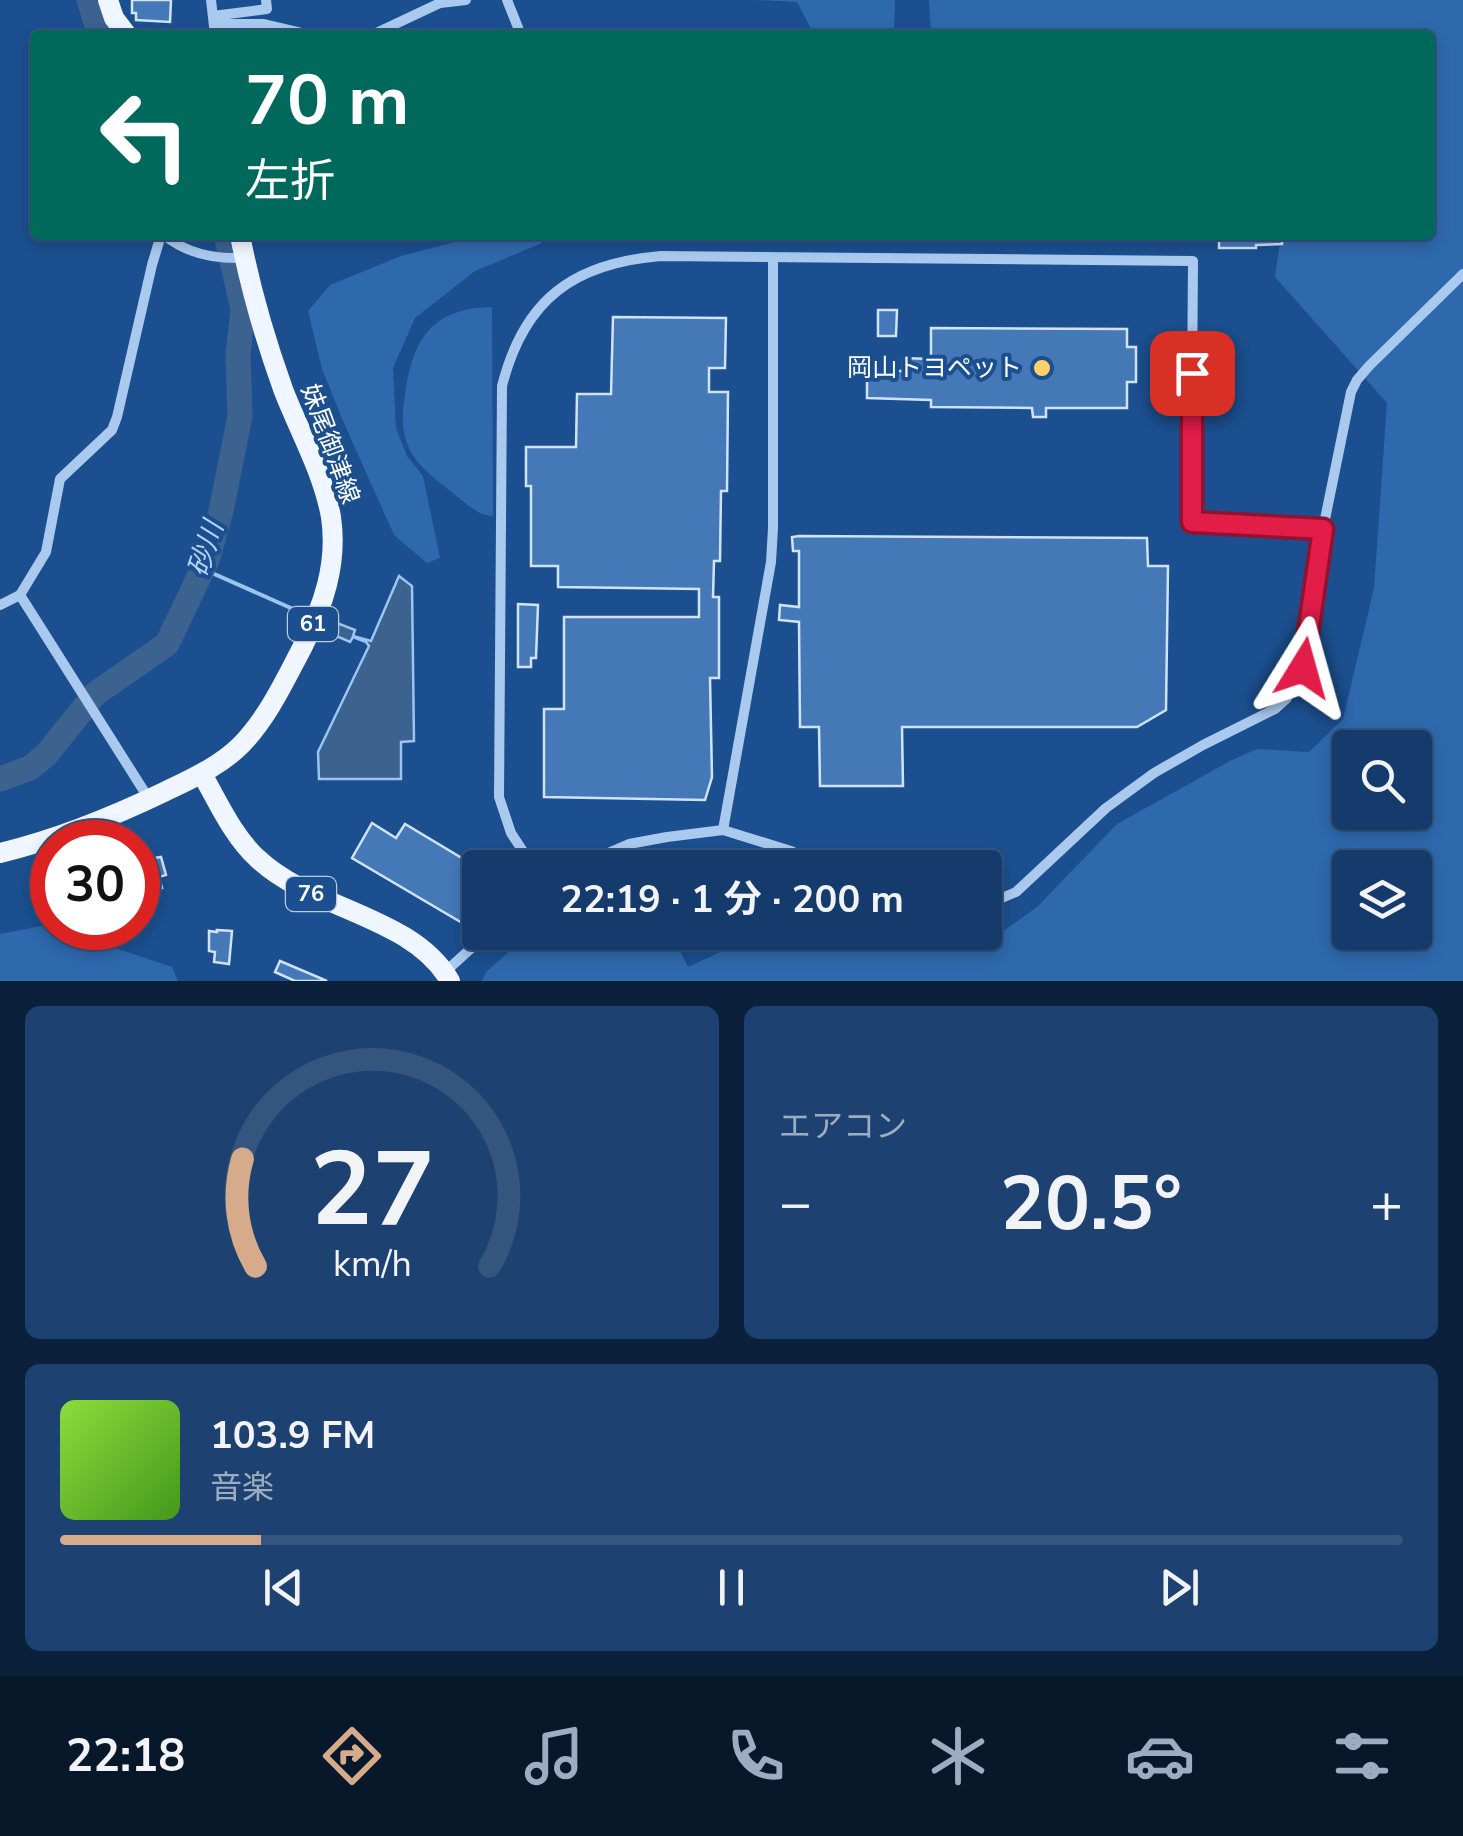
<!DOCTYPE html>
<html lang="ja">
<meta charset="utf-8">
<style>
:root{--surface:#143b6b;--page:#1d4271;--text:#f1f3f6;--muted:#9dadc1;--line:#33557e;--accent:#d6ab8b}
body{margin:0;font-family:"Nunito Sans","Noto Sans JP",sans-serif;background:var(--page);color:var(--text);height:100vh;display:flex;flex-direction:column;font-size:38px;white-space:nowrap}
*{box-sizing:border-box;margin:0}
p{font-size:32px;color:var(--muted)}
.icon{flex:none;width:55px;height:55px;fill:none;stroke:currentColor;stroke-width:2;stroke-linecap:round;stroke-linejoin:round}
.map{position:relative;height:981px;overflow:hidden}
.side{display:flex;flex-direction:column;gap:25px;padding:25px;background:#0b203b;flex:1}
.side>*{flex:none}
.hud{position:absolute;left:30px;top:30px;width:1405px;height:210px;border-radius:10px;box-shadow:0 5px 15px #0003,0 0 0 2px var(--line);background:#00695c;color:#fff;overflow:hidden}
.fabs{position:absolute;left:1332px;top:730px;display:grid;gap:20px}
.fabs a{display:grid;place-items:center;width:100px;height:100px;border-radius:10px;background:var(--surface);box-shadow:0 5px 15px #0003,0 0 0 2px var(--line);font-size:50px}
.speed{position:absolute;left:30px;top:820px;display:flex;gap:20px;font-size:50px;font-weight:700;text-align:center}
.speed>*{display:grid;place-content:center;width:130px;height:130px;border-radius:50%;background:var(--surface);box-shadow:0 5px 15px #0003,0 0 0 2px var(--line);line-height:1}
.speed .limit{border:15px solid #d22;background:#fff;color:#111}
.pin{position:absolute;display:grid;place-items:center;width:85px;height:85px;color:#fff;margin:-42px;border-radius:20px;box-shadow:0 5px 15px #0006}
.me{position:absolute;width:110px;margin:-55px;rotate:8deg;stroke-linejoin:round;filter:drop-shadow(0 0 8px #0008)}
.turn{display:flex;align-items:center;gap:35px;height:210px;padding:0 50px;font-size:45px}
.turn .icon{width:130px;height:130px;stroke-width:2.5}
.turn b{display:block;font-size:70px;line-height:85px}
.big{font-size:75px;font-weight:700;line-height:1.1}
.side .card{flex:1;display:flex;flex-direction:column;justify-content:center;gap:15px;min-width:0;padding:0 35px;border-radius:15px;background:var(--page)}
.side .dial{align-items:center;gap:0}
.dial svg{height:260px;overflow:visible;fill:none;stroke:var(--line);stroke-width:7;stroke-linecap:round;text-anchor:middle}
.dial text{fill:var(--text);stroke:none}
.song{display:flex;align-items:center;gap:30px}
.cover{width:120px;height:120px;border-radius:15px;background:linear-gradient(135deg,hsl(90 70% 55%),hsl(100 70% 35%))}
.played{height:10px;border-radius:5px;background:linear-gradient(90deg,var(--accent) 15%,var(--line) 15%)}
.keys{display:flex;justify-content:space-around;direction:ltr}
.heat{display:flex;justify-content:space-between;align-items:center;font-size:55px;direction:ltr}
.side .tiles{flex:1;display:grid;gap:25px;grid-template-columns:1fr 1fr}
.card:last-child{grid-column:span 2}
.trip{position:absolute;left:462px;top:850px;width:540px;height:100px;border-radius:10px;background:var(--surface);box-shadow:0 5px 15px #0003,0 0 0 2px var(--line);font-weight:700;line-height:100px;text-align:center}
.dock{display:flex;height:160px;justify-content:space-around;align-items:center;background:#08182b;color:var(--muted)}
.dock .icon{width:70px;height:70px}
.dock .active{color:var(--accent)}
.dock b{font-size:45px;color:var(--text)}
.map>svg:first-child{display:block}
.green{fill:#2e69ad;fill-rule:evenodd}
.water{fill:#3c6290;stroke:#9cc4f0;stroke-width:2.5}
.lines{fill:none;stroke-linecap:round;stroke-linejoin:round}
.stream{stroke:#9cc4f0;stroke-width:4}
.river{stroke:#3c6290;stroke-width:25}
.building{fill:#4478b7;stroke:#cfe3fa;stroke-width:2.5}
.minor{stroke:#a9c9ee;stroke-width:10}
.primary{stroke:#f0f6ff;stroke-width:20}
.route-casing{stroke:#92132f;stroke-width:25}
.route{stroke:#e11d48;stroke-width:18}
.poi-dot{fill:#ffd166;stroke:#1b4f8f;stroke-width:4}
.labels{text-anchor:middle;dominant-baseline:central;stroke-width:8;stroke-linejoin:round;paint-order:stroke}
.shield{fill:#1b4f8f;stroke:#bbcadd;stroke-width:2.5}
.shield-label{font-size:22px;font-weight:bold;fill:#fff}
.poi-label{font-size:25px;fill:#fff;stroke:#1b4f8f;text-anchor:end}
.street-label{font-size:25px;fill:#fff;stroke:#1b4f8f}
.water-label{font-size:28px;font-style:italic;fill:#b5d3f5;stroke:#1b4f8f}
</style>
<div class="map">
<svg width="1463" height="981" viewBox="0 0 1463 981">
<rect width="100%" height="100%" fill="#1b4f8f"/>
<g class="green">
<path d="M755 0H895L894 32 814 35 797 2Z"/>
<path d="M929 0H1463V981H482L486 972 530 933H633L642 948 678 947 688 967 761 933 934 932 951 938 999 934 1037 907 1117 824 1230 761 1257 749 1309 752 1343 719 1374 588 1387 403 1275 277 1281 235H1430V35H1098L1084 31 1071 35H931ZM1350 748H1415V812H1350ZM1350 868H1415V932H1350Z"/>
<path d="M481 235H551L540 244 475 271 415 318 393 368 396 428 407 456 423 476 440 558 427 563 394 535 343 421 322 369 308 311 330 285 401 256Z"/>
<path d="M492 307 493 516C477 515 467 504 454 494 436 479 415 466 407 443 400 424 403 407 406 388 414 335 436 308 492 307Z"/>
<path d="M47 925 172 967 178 981H0V934Z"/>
</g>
<path class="water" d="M399 576 412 586 414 741 401 742V779H319L318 752 369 646 366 642 353 637 350 642 327 632 332 621 355 630 353 636 371 641Z"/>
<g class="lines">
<path class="stream" d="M203 569 302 613"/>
<g class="river">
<path d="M89 0 100 35"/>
<path d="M0 779 30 768 46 755 95 694 167 644 207 560 221 511 240 416 238 355 243 309 226 235"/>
</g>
</g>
<g class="building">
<path d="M132 0H171L170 22 136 20V13H132Z"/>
<path d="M1219 235H1282V244L1256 245V248H1219Z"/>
<path d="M878 310H897L896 336H878Z"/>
<path d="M613 317 726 318 725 368H709V392H728L727 491H721L720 561H714L713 597H719V678H710L712 777 705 800 544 797V709H564V617H699V589L558 587V566H531V486H526V447H576L577 394H611Z"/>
<path d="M931 328 1127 329V347H1136V382H1127V408H1046V417H1033L1032 408 931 407V400L867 398V371H903V358L931 359Z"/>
<path d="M799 536 1147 538 1148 566H1168L1166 710 1137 727H902L903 786H820L819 727H800L799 622 779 620 780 605 799 607V551H793L792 537Z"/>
<path d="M518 604 538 605 536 658H531V667H518Z"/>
<path d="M372 823 396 838 405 824 480 869V897L464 924 352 858Z"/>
<path d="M147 853 148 859 161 857 166 875 159 877 162 888 138 891V854Z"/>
<path d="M217 930 232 931 229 964 214 962 215 952 209 951V931L217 932Z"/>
<path d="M280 961 327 981H295L275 972Z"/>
</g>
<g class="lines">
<g class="minor">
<path d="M211 0 215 35"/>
<path d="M507 0 521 35"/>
<path d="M213 16 267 9 266 0"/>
<path d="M214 24H264L311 35"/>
<path d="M372 35 440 3 466 0"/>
<path d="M164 235C187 254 214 259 244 258"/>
<path d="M20 595 149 799"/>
<path d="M0 605 20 595 46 552 60 479 112 430 117 417 152 265 161 235"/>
<path d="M723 830 771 562 773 528V258"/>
<path d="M534 868 511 833 499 797 502 386C524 299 574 263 661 256L1193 261 1191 522 1323 529"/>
<path d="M573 868 629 844 667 837 723 830 791 851 829 868"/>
<path d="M985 905 1016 892 1106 808 1154 773 1203 745 1275 709 1287 698 1303 668 1323 529 1351 392 1357 380 1369 366 1463 274"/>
<path d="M445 972 489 932"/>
</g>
<g class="primary">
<path d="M108 0 114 18 127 35"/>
<path d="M202 774C218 802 233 836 257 858 311 910 412 915 450 981"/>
<path d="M0 853C58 839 110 818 164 792 191 779 220 766 241 745 268 717 284 682 302 648 323 607 338 564 331 517 323 472 299 431 283 389 265 339 250 287 240 235"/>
</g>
</g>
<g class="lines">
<defs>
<path id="route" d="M1192 373V522L1323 529 1303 668"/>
</defs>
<use href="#route" class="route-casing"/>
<use href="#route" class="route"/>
</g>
<circle class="poi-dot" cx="1042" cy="368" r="10"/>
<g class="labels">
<g class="shield">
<rect x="288" y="607" width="50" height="34" rx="8"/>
<rect x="286" y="877" width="50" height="34" rx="8"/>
</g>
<g class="shield-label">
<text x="313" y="624">61</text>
<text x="311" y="894">76</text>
</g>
<g class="poi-label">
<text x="1022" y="368">岡山トヨペット</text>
</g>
<g class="street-label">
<text transform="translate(330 444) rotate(70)">妹尾御津線</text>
</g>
<g class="water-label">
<text transform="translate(206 549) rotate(-72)">砂川</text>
</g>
</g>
</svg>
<div class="fabs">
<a><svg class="icon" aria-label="search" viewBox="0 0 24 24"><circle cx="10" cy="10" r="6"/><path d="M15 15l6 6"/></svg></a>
<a><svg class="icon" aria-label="layers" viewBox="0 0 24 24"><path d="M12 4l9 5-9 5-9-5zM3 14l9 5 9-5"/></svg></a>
</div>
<div class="speed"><div class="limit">30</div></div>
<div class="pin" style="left:1192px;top:373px;background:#d93025"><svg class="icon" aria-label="arrive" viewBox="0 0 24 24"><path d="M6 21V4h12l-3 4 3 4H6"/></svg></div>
<svg class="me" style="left:1303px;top:668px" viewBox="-20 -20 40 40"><path d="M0-17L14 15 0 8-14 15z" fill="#e11d48" stroke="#fff" stroke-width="4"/></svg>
<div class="trip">22:19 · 1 分 · 200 m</div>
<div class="hud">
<div class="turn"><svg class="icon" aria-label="left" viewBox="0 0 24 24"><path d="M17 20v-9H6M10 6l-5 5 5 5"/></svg><div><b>70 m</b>左折</div></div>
</div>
</div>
<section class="side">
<div class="tiles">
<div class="card dial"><svg viewBox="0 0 100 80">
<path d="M14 69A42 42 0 1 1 86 69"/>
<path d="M14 69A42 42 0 0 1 10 36" stroke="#d6ab8b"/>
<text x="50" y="56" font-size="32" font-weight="700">27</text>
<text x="50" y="72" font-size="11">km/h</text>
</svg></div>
<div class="card"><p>エアコン</p>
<div class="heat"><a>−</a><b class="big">20.5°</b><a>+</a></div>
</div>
<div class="card">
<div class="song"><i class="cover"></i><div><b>103.9 FM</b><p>音楽</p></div></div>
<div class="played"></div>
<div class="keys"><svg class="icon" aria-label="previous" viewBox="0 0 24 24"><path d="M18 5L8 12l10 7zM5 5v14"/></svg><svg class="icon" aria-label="pause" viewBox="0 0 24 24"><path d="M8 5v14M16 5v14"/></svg><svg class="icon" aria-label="next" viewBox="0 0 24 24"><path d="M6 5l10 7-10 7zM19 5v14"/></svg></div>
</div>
</div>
</section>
<nav class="dock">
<b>22:18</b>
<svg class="icon active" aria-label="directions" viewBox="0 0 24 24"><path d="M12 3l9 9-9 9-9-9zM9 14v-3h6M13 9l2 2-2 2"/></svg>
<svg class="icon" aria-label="music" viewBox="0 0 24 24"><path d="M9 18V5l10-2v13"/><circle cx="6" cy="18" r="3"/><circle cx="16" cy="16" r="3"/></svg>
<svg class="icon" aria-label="phone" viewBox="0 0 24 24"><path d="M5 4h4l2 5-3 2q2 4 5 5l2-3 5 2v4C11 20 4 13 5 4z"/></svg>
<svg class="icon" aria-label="climate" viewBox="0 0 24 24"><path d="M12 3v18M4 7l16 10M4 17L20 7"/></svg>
<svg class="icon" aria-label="car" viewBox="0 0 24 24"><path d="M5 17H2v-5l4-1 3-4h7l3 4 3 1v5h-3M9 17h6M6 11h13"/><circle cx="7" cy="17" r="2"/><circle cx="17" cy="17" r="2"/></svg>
<svg class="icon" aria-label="filters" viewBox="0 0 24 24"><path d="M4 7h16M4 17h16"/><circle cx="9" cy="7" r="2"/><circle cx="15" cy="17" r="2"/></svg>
</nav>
